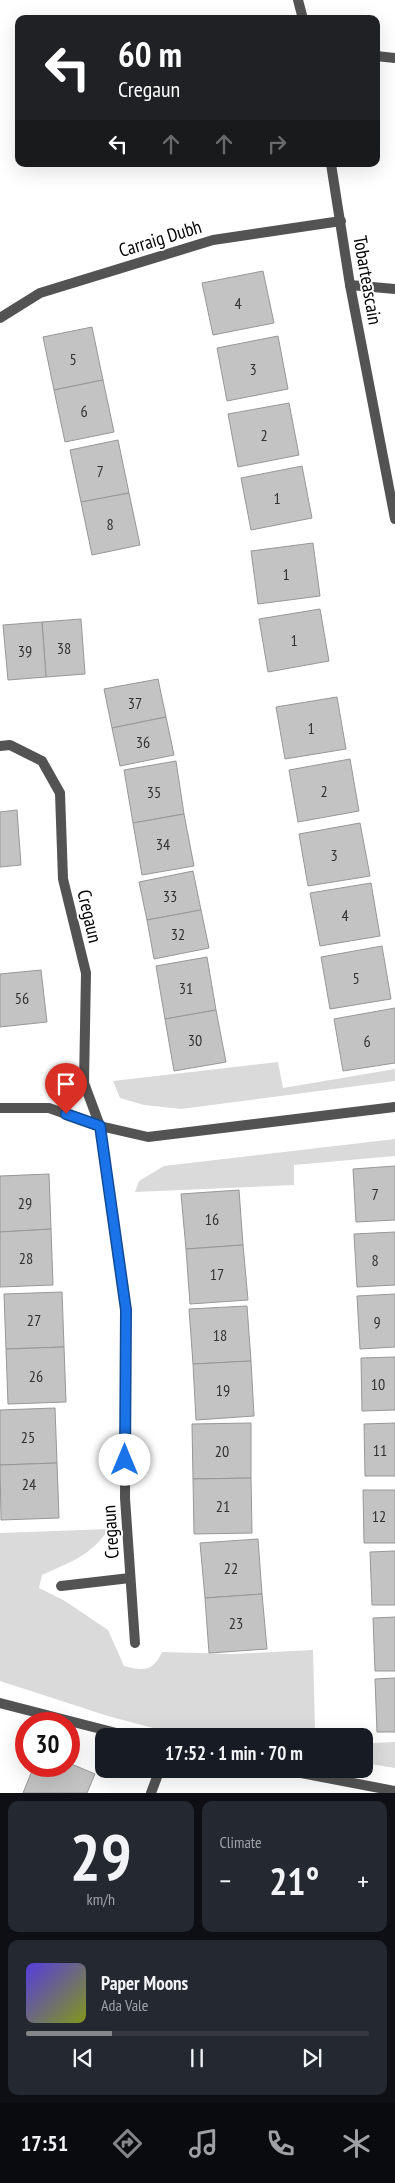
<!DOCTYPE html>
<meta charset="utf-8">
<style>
:root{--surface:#171b24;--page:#242831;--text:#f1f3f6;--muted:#9ea1a6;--line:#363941;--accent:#858687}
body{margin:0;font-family:"PT Sans Narrow",sans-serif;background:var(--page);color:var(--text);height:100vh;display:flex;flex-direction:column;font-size:19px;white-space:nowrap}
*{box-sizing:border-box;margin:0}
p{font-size:16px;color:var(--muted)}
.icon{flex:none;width:28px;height:28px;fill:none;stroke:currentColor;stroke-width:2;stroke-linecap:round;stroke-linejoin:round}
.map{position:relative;height:1793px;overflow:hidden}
.drawer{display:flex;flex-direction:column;gap:8px;padding:8px;background:#0d0f14;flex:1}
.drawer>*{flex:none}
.hud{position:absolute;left:15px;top:15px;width:365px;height:152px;border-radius:10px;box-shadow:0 5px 20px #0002;background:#202124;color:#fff;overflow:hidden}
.speed{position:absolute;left:15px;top:1712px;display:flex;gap:10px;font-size:25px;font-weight:700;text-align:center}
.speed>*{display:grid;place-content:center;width:65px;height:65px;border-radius:50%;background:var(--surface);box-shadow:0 5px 20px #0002;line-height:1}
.speed .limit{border:8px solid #d22;background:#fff;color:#111}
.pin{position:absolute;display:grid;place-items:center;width:42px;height:42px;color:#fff;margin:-51px -21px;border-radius:50% 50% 50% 0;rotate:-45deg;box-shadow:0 0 5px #0007}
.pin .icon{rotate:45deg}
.me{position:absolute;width:55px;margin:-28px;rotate:0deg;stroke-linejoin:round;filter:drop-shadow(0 0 4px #0008)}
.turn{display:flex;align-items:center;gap:18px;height:105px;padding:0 20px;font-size:22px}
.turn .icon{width:65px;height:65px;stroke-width:2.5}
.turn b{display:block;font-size:35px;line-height:42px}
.lanes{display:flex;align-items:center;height:48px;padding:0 20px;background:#0003;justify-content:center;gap:25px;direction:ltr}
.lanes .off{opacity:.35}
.big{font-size:38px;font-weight:800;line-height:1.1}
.drawer .widget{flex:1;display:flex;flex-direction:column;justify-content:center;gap:8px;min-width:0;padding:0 18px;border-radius:10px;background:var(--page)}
.drawer .dial{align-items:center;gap:0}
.dial b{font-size:65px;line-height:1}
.song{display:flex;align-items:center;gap:15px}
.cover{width:60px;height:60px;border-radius:8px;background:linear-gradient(135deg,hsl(250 70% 55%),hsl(70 70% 35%))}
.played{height:5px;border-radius:2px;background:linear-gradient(90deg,var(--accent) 25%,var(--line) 25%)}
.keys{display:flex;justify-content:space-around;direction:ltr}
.heat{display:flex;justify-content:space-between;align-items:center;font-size:28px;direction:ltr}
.drawer .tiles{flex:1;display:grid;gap:8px;grid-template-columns:1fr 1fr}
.widget:last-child{grid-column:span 2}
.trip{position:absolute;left:95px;top:1728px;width:278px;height:50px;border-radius:10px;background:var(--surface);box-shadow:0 5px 20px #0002;font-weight:800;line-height:50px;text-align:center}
.tabs{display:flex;height:80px;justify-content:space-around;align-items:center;background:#090b0e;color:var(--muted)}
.tabs .icon{width:35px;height:35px}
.tabs .selected{color:var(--accent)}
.tabs b{font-size:22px;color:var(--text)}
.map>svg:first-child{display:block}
.green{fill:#dadada}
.building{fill:#c3c3c3;stroke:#979797}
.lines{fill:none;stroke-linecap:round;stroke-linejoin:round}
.minor{stroke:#535353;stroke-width:10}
.route-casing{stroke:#114b97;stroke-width:12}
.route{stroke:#1a73e8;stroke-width:9}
.labels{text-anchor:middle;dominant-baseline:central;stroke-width:4;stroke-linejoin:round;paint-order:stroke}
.number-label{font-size:16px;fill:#313131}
.street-label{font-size:19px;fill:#000;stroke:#fff}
</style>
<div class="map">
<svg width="395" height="1793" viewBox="0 0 395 1793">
<rect width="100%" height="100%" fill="#fff"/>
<g class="green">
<path d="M278 1062 283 1088 395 1069V1081L181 1109 144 1105 120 1098 113 1081Z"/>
<path d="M395 1139V1156L294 1165V1185L135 1192 139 1181 164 1166Z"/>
<path d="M109 1529C89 1557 72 1561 42 1575L39 1588 65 1601 108 1630 124 1666C143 1671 153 1672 162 1652L233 1654 313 1650 315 1729 345 1736H208L176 1734 108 1716 0 1681V1533Z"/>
<path d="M364 1741 374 1743 395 1742V1768L364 1763Z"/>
</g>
<g class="building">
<path d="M263 271 274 323 213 335 202 283Z"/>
<path d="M92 327 103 380 54 390 43 337Z"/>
<path d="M278 336 288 389 227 401 217 348Z"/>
<path d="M103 380 114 432 65 442 54 390Z"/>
<path d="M289 403 299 455 238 467 228 414Z"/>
<path d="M118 440 129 493 81 502 70 450Z"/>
<path d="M302 466 312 518 251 530 241 478Z"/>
<path d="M129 493 140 545 92 555 81 502Z"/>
<path d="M313 543 320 596 258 604 251 551Z"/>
<path d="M320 609 329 661 268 672 259 619Z"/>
<path d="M81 619 85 674 46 677 42 622Z"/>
<path d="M42 622 46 677 8 680 3 625Z"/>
<path d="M158 679 166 717 112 728 104 689Z"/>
<path d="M337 697 346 749 285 759 276 707Z"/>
<path d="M166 717 174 755 120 766 112 728Z"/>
<path d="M350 759 359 811 298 822 289 770Z"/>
<path d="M176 761 184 814 133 823 124 770Z"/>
<path d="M17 810 21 865 0 867V812Z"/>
<path d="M184 814 194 866 142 875 133 823Z"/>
<path d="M360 823 370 876 308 886 299 834Z"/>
<path d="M193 871 201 910 147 920 139 882Z"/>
<path d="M371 883 380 936 320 946 310 893Z"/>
<path d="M201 910 209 948 154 959 147 920Z"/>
<path d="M382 946 391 999 330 1009 321 957Z"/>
<path d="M207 957 216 1010 165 1019 156 966Z"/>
<path d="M41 970 47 1022 0 1027V974Z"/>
<path d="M395 1008V1063L343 1071 334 1019Z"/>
<path d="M216 1010 226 1062 174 1071 165 1019Z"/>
<path d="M395 1166V1220L356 1222 353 1169Z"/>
<path d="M49 1174 51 1229 0 1232V1176Z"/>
<path d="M239 1190 243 1245 186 1249 181 1194Z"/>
<path d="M51 1229 53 1285 0 1287V1232Z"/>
<path d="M395 1232V1285L357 1287 354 1234Z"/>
<path d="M243 1245 248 1300 190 1304 186 1249Z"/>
<path d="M62 1292 64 1347 6 1349 4 1294Z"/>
<path d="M395 1294V1347L360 1349 357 1296Z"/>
<path d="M247 1306 251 1361 193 1364 189 1309Z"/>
<path d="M64 1347 66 1402 8 1404 6 1349Z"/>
<path d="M395 1357V1410L362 1411 361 1358Z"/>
<path d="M251 1361 254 1416 196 1420 193 1364Z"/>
<path d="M55 1408 57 1463 0 1465V1410Z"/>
<path d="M251 1423V1478L193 1479 192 1424Z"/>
<path d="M395 1423V1476H365L364 1424Z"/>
<path d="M57 1463 59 1518 1 1520 0 1465Z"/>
<path d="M251 1478 252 1533 194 1534 193 1479Z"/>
<path d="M363 1490H395V1543H364Z"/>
<path d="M258 1539 262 1594 205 1598 200 1543Z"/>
<path d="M395 1551V1605H372L370 1552Z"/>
<path d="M262 1594 267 1649 209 1653 205 1598Z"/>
<path d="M395 1617V1671H375L373 1618Z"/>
<path d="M395 1678V1732H377L375 1679Z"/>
<path d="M69 1763 95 1774 87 1793H23L34 1766H69Z"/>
</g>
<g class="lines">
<g class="minor">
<path d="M298 0 303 19"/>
<path d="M376 56 395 58"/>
<path d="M331 164 350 285 395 519"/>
<path d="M350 285 395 289"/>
<path d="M0 318 40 293 213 240 341 221"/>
<path d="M0 746 10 745 42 761 60 793 63 879 86 973 84 1083 100 1126 148 1137 395 1107"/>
<path d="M0 1108H49L100 1126 126 1310 125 1498 135 1643"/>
<path d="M61 1586 130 1578"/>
<path d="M0 1703 128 1736"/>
<path d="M280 1769 395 1791"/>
<path d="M151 1793 160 1769"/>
</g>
</g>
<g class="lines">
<defs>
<path id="route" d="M66 1114 100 1126 126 1310 125 1460"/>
</defs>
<use href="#route" class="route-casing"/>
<use href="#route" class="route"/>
</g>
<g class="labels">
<g class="number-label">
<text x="238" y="303">4</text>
<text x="73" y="359">5</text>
<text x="253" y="369">3</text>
<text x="84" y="411">6</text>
<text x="264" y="435">2</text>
<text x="100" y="471">7</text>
<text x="277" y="498">1</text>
<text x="110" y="524">8</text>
<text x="286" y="574">1</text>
<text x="294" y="640">1</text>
<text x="64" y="648">38</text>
<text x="25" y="651">39</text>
<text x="135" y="703">37</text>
<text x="311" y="728">1</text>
<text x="143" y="742">36</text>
<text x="324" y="791">2</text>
<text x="154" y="792">35</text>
<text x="163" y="844">34</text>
<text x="334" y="855">3</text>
<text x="170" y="896">33</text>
<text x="345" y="915">4</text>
<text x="178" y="934">32</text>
<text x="356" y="978">5</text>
<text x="186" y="988">31</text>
<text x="22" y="998">56</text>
<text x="195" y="1040">30</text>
<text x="367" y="1041">6</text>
<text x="375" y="1194">7</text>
<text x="25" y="1203">29</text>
<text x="212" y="1219">16</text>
<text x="26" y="1258">28</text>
<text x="375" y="1260">8</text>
<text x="217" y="1274">17</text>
<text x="34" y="1320">27</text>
<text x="377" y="1322">9</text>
<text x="220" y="1335">18</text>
<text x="36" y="1376">26</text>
<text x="378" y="1384">10</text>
<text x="223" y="1390">19</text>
<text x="28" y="1437">25</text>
<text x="380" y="1450">11</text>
<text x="222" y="1451">20</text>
<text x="29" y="1484">24</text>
<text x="223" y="1506">21</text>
<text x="379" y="1516">12</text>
<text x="231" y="1568">22</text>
<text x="236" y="1623">23</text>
</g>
<g class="street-label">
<text transform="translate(160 238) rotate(-17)">Carraig Dubh</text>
<text transform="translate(368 280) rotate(80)">Tobarteascain</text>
<text transform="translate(90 916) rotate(77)">Cregaun</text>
<text transform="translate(110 1532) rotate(-94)">Cregaun</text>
</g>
</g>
</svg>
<div class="speed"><div class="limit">30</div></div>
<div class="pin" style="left:66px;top:1114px;background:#d93025"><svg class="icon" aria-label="arrive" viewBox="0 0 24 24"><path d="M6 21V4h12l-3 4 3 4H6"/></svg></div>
<svg class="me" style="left:125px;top:1460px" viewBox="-20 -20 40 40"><circle r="19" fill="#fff"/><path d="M0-13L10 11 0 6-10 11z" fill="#1a73e8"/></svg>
<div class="trip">17:52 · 1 min · 70 m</div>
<div class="hud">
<div class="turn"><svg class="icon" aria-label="left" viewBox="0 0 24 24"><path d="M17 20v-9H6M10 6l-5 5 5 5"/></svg><div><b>60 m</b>Cregaun</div></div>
<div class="lanes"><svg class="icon" aria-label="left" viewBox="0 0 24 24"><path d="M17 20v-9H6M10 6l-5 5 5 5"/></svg><svg class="icon off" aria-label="ahead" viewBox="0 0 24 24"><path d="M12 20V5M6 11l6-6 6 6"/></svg><svg class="icon off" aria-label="ahead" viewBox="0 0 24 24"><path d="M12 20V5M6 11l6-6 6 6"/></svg><svg class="icon off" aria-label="right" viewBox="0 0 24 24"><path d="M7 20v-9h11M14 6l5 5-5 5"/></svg></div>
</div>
</div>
<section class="drawer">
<div class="tiles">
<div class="widget dial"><b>29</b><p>km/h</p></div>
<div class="widget"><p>Climate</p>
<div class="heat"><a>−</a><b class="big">21°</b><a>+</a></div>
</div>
<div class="widget">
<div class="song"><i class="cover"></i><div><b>Paper Moons</b><p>Ada Vale</p></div></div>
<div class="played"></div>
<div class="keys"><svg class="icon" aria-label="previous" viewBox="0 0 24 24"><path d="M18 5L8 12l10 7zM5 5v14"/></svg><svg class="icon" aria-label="pause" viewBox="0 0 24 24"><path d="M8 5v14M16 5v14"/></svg><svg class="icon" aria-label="next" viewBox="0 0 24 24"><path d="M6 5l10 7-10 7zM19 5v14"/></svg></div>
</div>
</div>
</section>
<nav class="tabs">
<b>17:51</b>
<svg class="icon selected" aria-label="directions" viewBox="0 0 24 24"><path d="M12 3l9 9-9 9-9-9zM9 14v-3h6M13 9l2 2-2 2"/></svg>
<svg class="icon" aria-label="music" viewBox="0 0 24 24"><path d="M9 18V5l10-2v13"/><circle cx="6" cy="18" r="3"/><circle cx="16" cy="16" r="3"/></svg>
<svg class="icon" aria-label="phone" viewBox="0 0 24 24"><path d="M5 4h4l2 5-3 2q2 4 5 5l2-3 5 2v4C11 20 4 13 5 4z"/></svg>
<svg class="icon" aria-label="climate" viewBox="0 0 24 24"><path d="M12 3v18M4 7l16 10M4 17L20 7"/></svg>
</nav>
